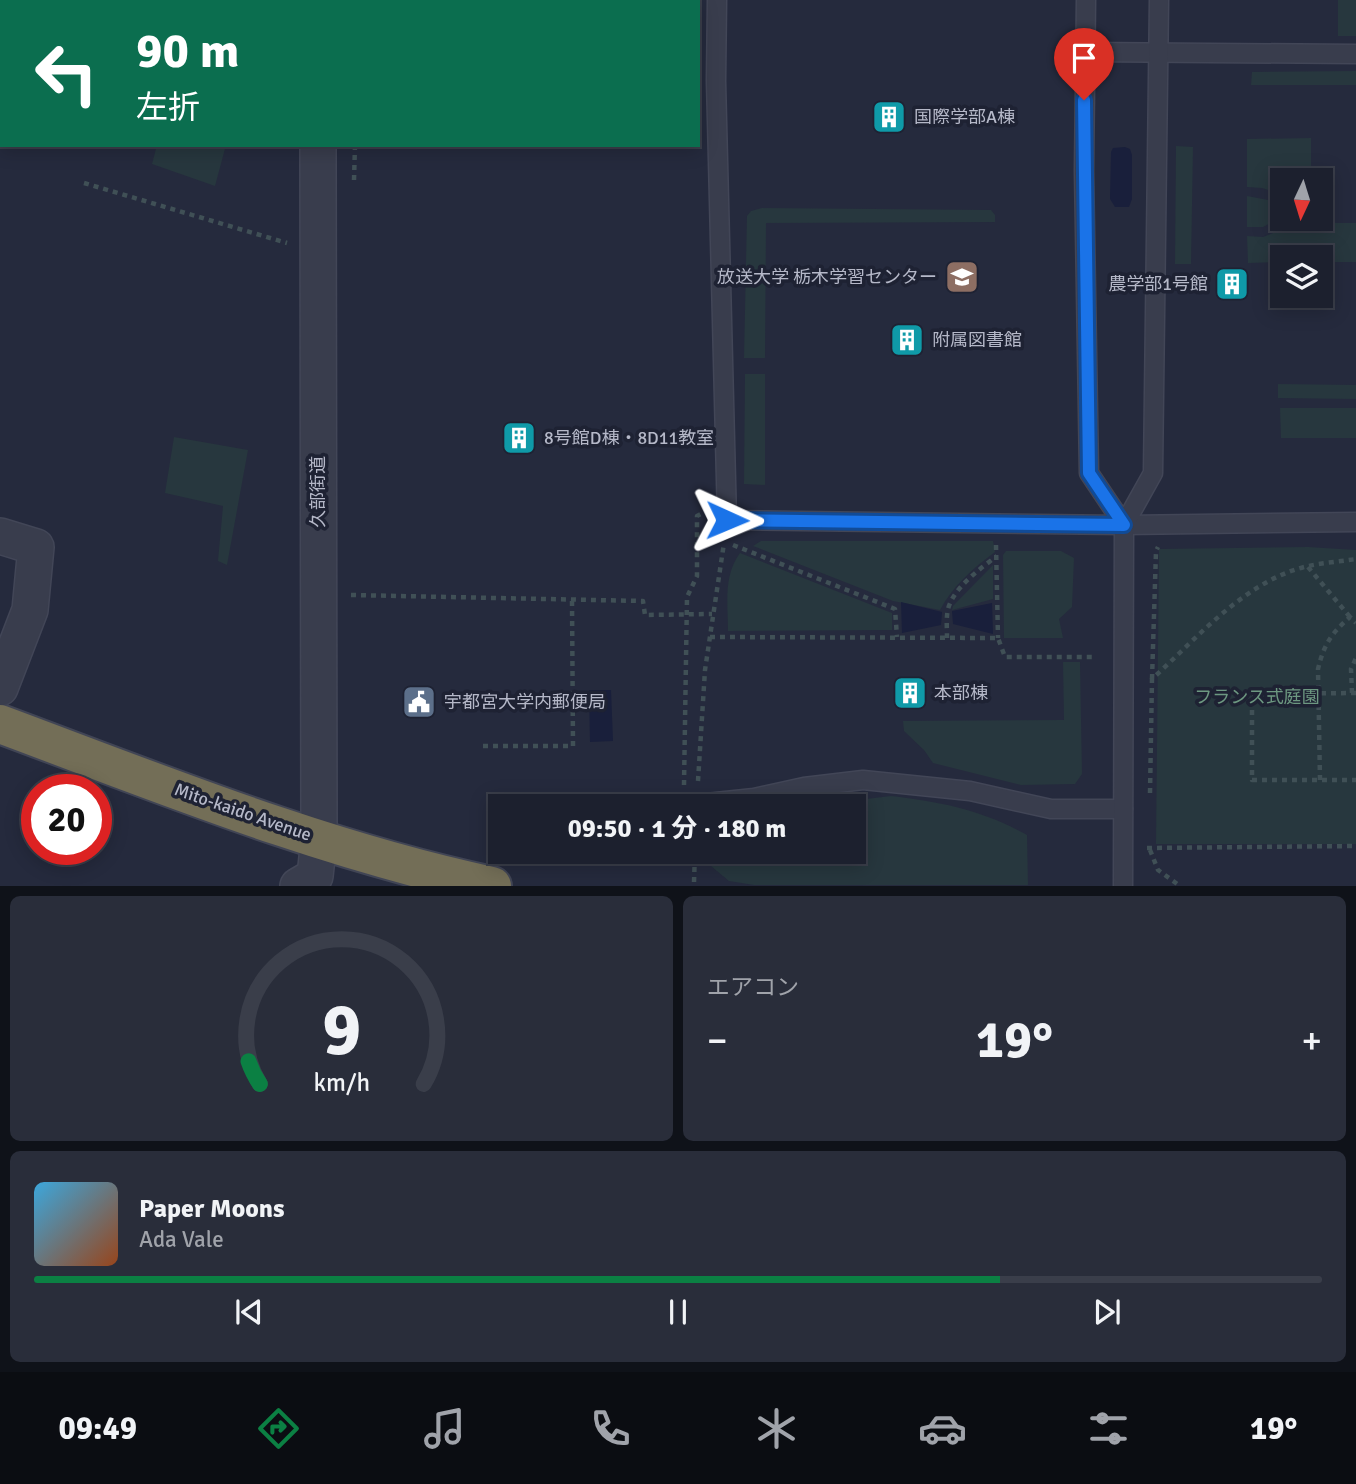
<!DOCTYPE html>
<html lang="ja">
<meta charset="utf-8">
<style>
:root{--surface:#1c202e;--page:#292d3a;--text:#f1f3f6;--muted:#a0a3aa;--line:#3a3e4a;--accent:#0b8043}
body{margin:0;font-family:Signika,"Noto Sans JP",sans-serif;background:var(--page);color:var(--text);height:100vh;display:flex;flex-direction:column;font-size:26px;white-space:nowrap}
*{box-sizing:border-box;margin:0}
p{font-size:23px;color:var(--muted)}
.icon{flex:none;width:38px;height:38px;fill:none;stroke:currentColor;stroke-width:2;stroke-linecap:round;stroke-linejoin:round}
.map{position:relative;height:886px;overflow:hidden}
.details{display:flex;flex-direction:column;gap:10px;padding:10px;background:#0f1219;flex:1}
.details>*{flex:none}
.hud{position:absolute;left:0px;top:0px;width:700px;height:147px;box-shadow:0 4px 18px #0003,0 0 0 2px var(--line);background:#0b6e4f;color:#fff;overflow:hidden}
.needle{width:46px;rotate:184deg}
.fabs{position:absolute;left:1270px;top:168px;display:grid;gap:14px}
.fabs a{display:grid;place-items:center;width:63px;height:63px;border-radius:0px;background:var(--surface);box-shadow:0 4px 18px #0003,0 0 0 2px var(--line);font-size:35px}
.speed{position:absolute;left:21px;top:774px;display:flex;gap:14px;font-size:35px;font-weight:700;text-align:center}
.speed>*{display:grid;place-content:center;width:91px;height:91px;border-radius:50%;background:var(--surface);box-shadow:0 4px 18px #0003,0 0 0 2px var(--line);line-height:1}
.speed .limit{border:10px solid #d22;background:#fff;color:#111}
.pin{position:absolute;display:grid;place-items:center;width:60px;height:60px;color:#fff;margin:-72px -30px;border-radius:50% 50% 50% 0;rotate:-45deg;box-shadow:0 0 7px #0007}
.pin .icon{rotate:45deg}
.me{position:absolute;width:77px;margin:-38px;rotate:91deg;stroke-linejoin:round;filter:drop-shadow(0 0 5px #0008)}
.turn{display:flex;align-items:center;gap:24px;height:147px;padding:0 21px;font-size:32px}
.turn .icon{width:91px;height:91px;stroke-width:2.5}
.turn b{display:block;font-size:49px;line-height:60px}
.big{font-size:52px;font-weight:700;line-height:1.1}
.details .widget{flex:1;display:flex;flex-direction:column;justify-content:center;gap:10px;min-width:0;padding:0 24px;border-radius:10px;background:var(--page)}
.details .dial{align-items:center;gap:0}
.dial svg{height:182px;overflow:visible;fill:none;stroke:var(--line);stroke-width:7;stroke-linecap:round;text-anchor:middle}
.dial text{fill:var(--text);stroke:none}
.song{display:flex;align-items:center;gap:21px}
.cover{width:84px;height:84px;border-radius:10px;background:linear-gradient(135deg,hsl(200 70% 55%),hsl(20 70% 35%))}
.played{height:7px;border-radius:4px;background:linear-gradient(90deg,var(--accent) 75%,var(--line) 75%)}
.keys{display:flex;justify-content:space-around;direction:ltr}
.heat{display:flex;justify-content:space-between;align-items:center;font-size:38px;direction:ltr}
.details .tiles{flex:1;display:grid;gap:10px;grid-template-columns:1fr 1fr}
.widget:last-child{grid-column:span 2}
.trip{position:absolute;left:488px;top:794px;width:378px;height:70px;border-radius:0px;background:var(--surface);box-shadow:0 4px 18px #0003,0 0 0 2px var(--line);font-weight:700;line-height:70px;text-align:center}
.menu{display:flex;height:112px;justify-content:space-around;align-items:center;background:#0b0d12;color:var(--muted)}
.menu .icon{width:49px;height:49px}
.menu .selected{color:var(--accent)}
.menu b{font-size:32px;color:var(--text)}
.map>svg:first-child{display:block}
.green{fill:#27373e}
.water{fill:#191f3b}
.lines{fill:none;stroke-linecap:round;stroke-linejoin:round}
.lane-casing{stroke:#424657;stroke-width:21}
.street-casing{stroke:#424657;stroke-width:38}
.highway-casing{stroke:#414555;stroke-width:42}
.path{stroke:#405056;stroke-width:4.5;stroke-dasharray:5 5;stroke-linecap:butt}
.lane{stroke:#393d4d;stroke-width:18}
.street{stroke:#393d4d;stroke-width:35}
.highway{stroke:#736e57;stroke-width:38}
.route-casing{stroke:#114b97;stroke-width:18}
.route{stroke:#1a73e8;stroke-width:12}
.labels{text-anchor:middle;dominant-baseline:central;stroke-width:7;stroke-linejoin:round;paint-order:stroke}
.poi-label{font-size:18px;fill:#b5b8c8;stroke:#1e2233;text-anchor:start}
.street-label{font-size:18px;fill:#b5b8c8;stroke:#1e2233}
.park-label{font-size:18px;fill:#6d9881;stroke:#1e2233}
</style>
<div class="map">
<svg width="1356" height="886" viewBox="0 0 1356 886">
<rect width="100%" height="100%" fill="#252a3d"/>
<g class="green">
<rect x="1338" y="0" width="18" height="36"/>
<path d="M1356 71V85H1251L1252 72Z"/>
<path d="M1311 138V180H1283V195L1262 188 1247 187V139Z"/>
<path d="M157 145H226L215 186 152 164Z"/>
<path d="M1176 146 1193 147 1191 264H1175Z"/>
<path d="M1247 196 1273 201 1283 207V216L1263 227H1247Z"/>
<path d="M762 208 991 210 995 215V222L766 223 765 358H744L747 216 751 211Z"/>
<path d="M1298 223H1356V262H1321V257H1283V262L1248 263 1247 236 1263 237Z"/>
<path d="M745 374H765V485L744 484Z"/>
<path d="M1278 384 1356 385V399L1278 398Z"/>
<path d="M1280 408H1356V438H1281Z"/>
<path d="M174 437 248 450 227 565 218 561 223 506 165 493Z"/>
<path d="M761 541H993L995 552C972 569 953 586 940 610L893 601 753 546Z"/>
<path d="M1308 547 1356 550V844H1156L1159 549Z"/>
<path d="M1006 551H1061L1074 558 1072 607 1059 619 1063 638H1004L1003 555Z"/>
<path d="M740 553 892 613V630L728 631C728 604 723 576 740 553Z"/>
<path d="M993 565V599L952 610 953 606Z"/>
<path d="M1063 662H1080L1082 774 1075 784 1021 785 933 763 924 750 904 731 903 721 1064 720Z"/>
<path d="M891 796C942 802 982 810 1027 835L1028 885H754L729 881 711 866 710 852H854V807H820L841 802Z"/>
</g>
<g class="water">
<path d="M1125 147 1130 149 1132 155V199L1129 207H1115L1110 199 1111 152 1113 148Z"/>
<path d="M901 602 942 612 941 625 902 633Z"/>
<path d="M992 603 993 634 953 624 952 611Z"/>
<path d="M589 690H611L613 741 590 742Z"/>
</g>
<g class="lines">
<defs>
<g id="lane">
<path d="M717 0 716 81 727 520 1124 525"/>
<path d="M1086 0 1084 171 1089 473 1124 525 1356 522"/>
<path d="M1085 52 1356 54"/>
<path d="M697 804 754 798 804 787 863 780 970 791 1051 809H1123"/>
<path d="M1123 886 1124 525 1153 473 1159 0"/>
</g>
<g id="street">
<path d="M317 0V2"/>
<path d="M0 536 36 547 30 610 0 688"/>
<path d="M298 886 315 876 319 839 318 145"/>
</g>
<path id="highway" d="M0 724C161 784 323 850 492 886"/>
</defs>
<use href="#lane" class="lane-casing"/>
<use href="#street" class="street-casing"/>
<use href="#highway" class="highway-casing"/>
<g class="path">
<path d="M359 0V2"/>
<path d="M354 180 355 145"/>
<path d="M84 183 287 243"/>
<path d="M733 545 895 609 897 637"/>
<path d="M996 545 998 638"/>
<path d="M1308 567 1350 617"/>
<path d="M351 595 643 601 645 615 712 614"/>
<path d="M710 637 998 638 1005 657H1093"/>
<path d="M947 638C947 629 946 618 948 609 954 587 980 569 997 556"/>
<path d="M1152 679 1156 551 1158 547"/>
<path d="M1352 693 1351 669 1356 658"/>
<path d="M1356 693 1252 694V780H1356"/>
<path d="M483 746H573L572 600"/>
<path d="M1320 780 1318 669C1324 644 1331 634 1350 617L1356 623"/>
<path d="M698 781 705 670 724 543"/>
<path d="M684 785 687 597 697 576V516L703 513"/>
<path d="M1150 793 1152 679C1195 640 1240 587 1297 569 1316 563 1337 562 1356 559"/>
<path d="M1147 848 1356 846"/>
<path d="M1150 850 1158 870 1180 886"/>
<path d="M682 852V858L695 864"/>
<path d="M694 882 695 852"/>
</g>
<use href="#lane" class="lane"/>
<use href="#street" class="street"/>
<use href="#highway" class="highway"/>
</g>
<g class="lines">
<defs>
<path id="route" d="M727 520 1124 525 1089 473 1084 100"/>
</defs>
<use href="#route" class="route-casing"/>
<use href="#route" class="route"/>
</g>
<defs>
<symbol id="building-square" viewBox="-11 -11 22 22"><rect x="-9" y="-9" width="18" height="18" rx="4" fill="#0f9aa8" stroke="#1e2233"/><path d="M-4-6H4V6H1V3H-1V6H-4ZM-2.5-4.3h1.7v1.8h-1.7ZM.8-4.3h1.7v1.8H.8ZM-2.5-1h1.7V.8h-1.7ZM.8-1h1.7V.8H.8Z" fill="#fff"/></symbol>
<symbol id="university-square" viewBox="-11 -11 22 22"><rect x="-9" y="-9" width="18" height="18" rx="4" fill="#8d6e63" stroke="#1e2233"/><path d="M0-5L7-2L0 1L-7-2ZM-4 1L0 2.5L4 1V4Q0 6-4 4Z" fill="#fff"/></symbol>
<symbol id="civic-square" viewBox="-11 -11 22 22"><rect x="-9" y="-9" width="18" height="18" rx="4" fill="#5c6f8a" stroke="#1e2233"/><path d="M-.6-6.5H3V-4.5H.6V-3L4-1V1h2V6H-6V1h2V-1L-.6-3ZM-1.2 2.5V6h2.4V2.5Z" fill="#fff"/></symbol>
</defs>
<g fill-rule="evenodd">
<use href="#building-square" x="870" y="98" width="38" height="38"/>
<use href="#university-square" x="943" y="258" width="38" height="38"/>
<use href="#building-square" x="1213" y="265" width="38" height="38"/>
<use href="#building-square" x="888" y="321" width="38" height="38"/>
<use href="#building-square" x="500" y="419" width="38" height="38"/>
<use href="#building-square" x="891" y="674" width="38" height="38"/>
<use href="#civic-square" x="400" y="683" width="38" height="38"/>
</g>
<g class="labels">
<g class="poi-label">
<text x="914" y="117">国際学部A棟</text>
<text x="937" y="277" text-anchor="end">放送大学 栃木学習センター</text>
<text x="1208" y="284" text-anchor="end">農学部1号館</text>
<text x="932" y="340">附属図書館</text>
<text x="544" y="438">8号館D棟・8D11教室</text>
<text x="934" y="693">本部棟</text>
<text x="444" y="702">宇都宮大学内郵便局</text>
</g>
<g class="street-label">
<text transform="translate(318 492) rotate(-90)">久部街道</text>
<text transform="translate(243 812) rotate(19)">Mito-kaido Avenue</text>
</g>
<g class="park-label">
<text x="1257" y="697">フランス式庭園</text>
</g>
</g>
</svg>
<div class="fabs">
<a><svg class="needle" viewBox="-14 -14 28 28"><path d="M0-13l5 13h-10z" fill="#e53935"/><path d="M0 13l5-13h-10z" fill="#a0a3aa"/></svg></a>
<a><svg class="icon" aria-label="layers" viewBox="0 0 24 24"><path d="M12 4l9 5-9 5-9-5zM3 14l9 5 9-5"/></svg></a>
</div>
<div class="speed"><div class="limit">20</div></div>
<div class="pin" style="left:1084px;top:100px;background:#d93025"><svg class="icon" aria-label="arrive" viewBox="0 0 24 24"><path d="M6 21V4h12l-3 4 3 4H6"/></svg></div>
<svg class="me" style="left:727px;top:520px" viewBox="-20 -20 40 40"><path d="M0-17L14 15 0 8-14 15z" fill="#1a73e8" stroke="#fff" stroke-width="4"/></svg>
<div class="trip">09:50 · 1 分 · 180 m</div>
<div class="hud">
<div class="turn"><svg class="icon" aria-label="left" viewBox="0 0 24 24"><path d="M17 20v-9H6M10 6l-5 5 5 5"/></svg><div><b>90 m</b>左折</div></div>
</div>
</div>
<section class="details">
<div class="tiles">
<div class="widget dial"><svg viewBox="0 0 100 80">
<path d="M14 69A42 42 0 1 1 86 69"/>
<path d="M14 69A42 42 0 0 1 9 59" stroke="#0b8043"/>
<text x="50" y="56" font-size="32" font-weight="700">9</text>
<text x="50" y="72" font-size="11">km/h</text>
</svg></div>
<div class="widget"><p>エアコン</p>
<div class="heat"><a>−</a><b class="big">19°</b><a>+</a></div>
</div>
<div class="widget">
<div class="song"><i class="cover"></i><div><b>Paper Moons</b><p>Ada Vale</p></div></div>
<div class="played"></div>
<div class="keys"><svg class="icon" aria-label="previous" viewBox="0 0 24 24"><path d="M18 5L8 12l10 7zM5 5v14"/></svg><svg class="icon" aria-label="pause" viewBox="0 0 24 24"><path d="M8 5v14M16 5v14"/></svg><svg class="icon" aria-label="next" viewBox="0 0 24 24"><path d="M6 5l10 7-10 7zM19 5v14"/></svg></div>
</div>
</div>
</section>
<nav class="menu">
<b>09:49</b>
<svg class="icon selected" aria-label="directions" viewBox="0 0 24 24"><path d="M12 3l9 9-9 9-9-9zM9 14v-3h6M13 9l2 2-2 2"/></svg>
<svg class="icon" aria-label="music" viewBox="0 0 24 24"><path d="M9 18V5l10-2v13"/><circle cx="6" cy="18" r="3"/><circle cx="16" cy="16" r="3"/></svg>
<svg class="icon" aria-label="phone" viewBox="0 0 24 24"><path d="M5 4h4l2 5-3 2q2 4 5 5l2-3 5 2v4C11 20 4 13 5 4z"/></svg>
<svg class="icon" aria-label="climate" viewBox="0 0 24 24"><path d="M12 3v18M4 7l16 10M4 17L20 7"/></svg>
<svg class="icon" aria-label="car" viewBox="0 0 24 24"><path d="M5 17H2v-5l4-1 3-4h7l3 4 3 1v5h-3M9 17h6M6 11h13"/><circle cx="7" cy="17" r="2"/><circle cx="17" cy="17" r="2"/></svg>
<svg class="icon" aria-label="filters" viewBox="0 0 24 24"><path d="M4 7h16M4 17h16"/><circle cx="9" cy="7" r="2"/><circle cx="15" cy="17" r="2"/></svg>
<b>19°</b>
</nav>
